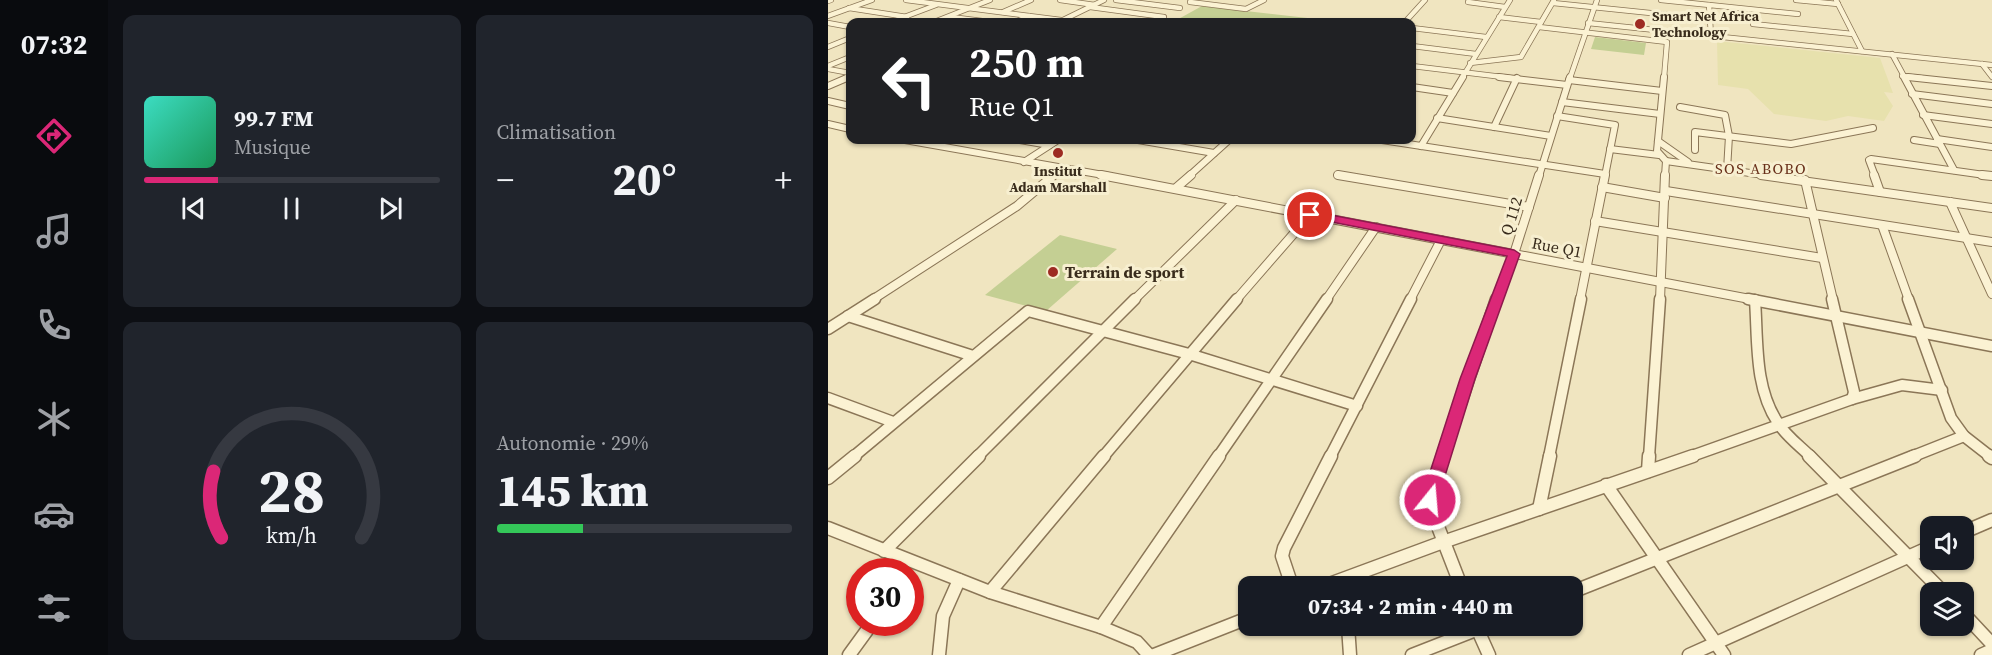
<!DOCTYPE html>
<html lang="fr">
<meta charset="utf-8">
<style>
:root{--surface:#171b24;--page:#20242c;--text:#f1f3f6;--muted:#9ea1a6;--line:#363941;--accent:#db2777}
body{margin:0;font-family:"Source Serif 4",serif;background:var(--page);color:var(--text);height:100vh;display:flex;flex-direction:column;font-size:22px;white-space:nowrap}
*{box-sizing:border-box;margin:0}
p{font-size:20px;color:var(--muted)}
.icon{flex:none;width:33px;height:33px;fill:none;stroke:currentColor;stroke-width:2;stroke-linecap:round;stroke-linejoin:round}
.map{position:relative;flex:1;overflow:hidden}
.panel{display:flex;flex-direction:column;gap:15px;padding:15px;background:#0d0f14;width:720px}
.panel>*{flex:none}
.guide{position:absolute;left:18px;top:18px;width:570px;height:126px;border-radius:12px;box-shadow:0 2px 4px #0004;background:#202124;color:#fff;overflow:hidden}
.buttons{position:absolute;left:1092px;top:516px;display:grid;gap:12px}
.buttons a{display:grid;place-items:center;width:54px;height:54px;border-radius:12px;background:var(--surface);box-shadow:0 2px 4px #0004;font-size:30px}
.speed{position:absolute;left:18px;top:558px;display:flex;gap:12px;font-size:30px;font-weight:700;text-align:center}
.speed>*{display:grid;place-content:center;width:78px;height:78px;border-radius:50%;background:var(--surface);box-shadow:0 2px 4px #0004;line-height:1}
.speed .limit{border:9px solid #d22;background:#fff;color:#111}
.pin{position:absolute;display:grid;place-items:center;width:51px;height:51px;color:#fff;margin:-26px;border:3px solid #fff;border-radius:50%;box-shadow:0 2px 6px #0007}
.me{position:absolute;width:66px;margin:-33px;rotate:17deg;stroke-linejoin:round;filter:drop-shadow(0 0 4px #0008)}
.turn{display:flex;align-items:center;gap:21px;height:126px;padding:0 24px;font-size:27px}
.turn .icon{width:78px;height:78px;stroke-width:2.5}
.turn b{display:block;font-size:42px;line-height:51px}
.big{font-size:45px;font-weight:800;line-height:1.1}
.panel .widget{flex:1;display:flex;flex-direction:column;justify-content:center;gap:9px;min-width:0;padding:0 21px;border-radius:12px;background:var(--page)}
.panel .dial{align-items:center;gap:0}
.dial svg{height:156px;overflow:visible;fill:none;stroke:var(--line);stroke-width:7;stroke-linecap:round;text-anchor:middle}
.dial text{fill:var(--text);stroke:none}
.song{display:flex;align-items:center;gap:18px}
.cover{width:72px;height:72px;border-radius:9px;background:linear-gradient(135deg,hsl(170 70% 55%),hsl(150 70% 35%))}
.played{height:6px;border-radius:3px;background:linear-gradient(90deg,var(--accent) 25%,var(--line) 25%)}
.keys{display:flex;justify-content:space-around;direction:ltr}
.heat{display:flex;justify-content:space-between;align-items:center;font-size:33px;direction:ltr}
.charge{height:9px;border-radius:4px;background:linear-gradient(90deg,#34c759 29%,var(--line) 0)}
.panel .tiles{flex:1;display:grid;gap:15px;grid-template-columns:repeat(2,1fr)}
.trip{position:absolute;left:410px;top:576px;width:345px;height:60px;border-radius:12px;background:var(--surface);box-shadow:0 2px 4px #0004;font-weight:800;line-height:60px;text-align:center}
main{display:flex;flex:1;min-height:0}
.tabs{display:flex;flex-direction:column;width:108px;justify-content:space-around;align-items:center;background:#090b0e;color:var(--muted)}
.tabs .icon{width:42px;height:42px}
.tabs .current{color:var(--accent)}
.tabs b{font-size:27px;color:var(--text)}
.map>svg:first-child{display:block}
.farmland{fill:#e7e1ad}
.green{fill:#c4cf93}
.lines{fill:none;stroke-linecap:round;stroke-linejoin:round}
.minor-far4-casing{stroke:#8b7657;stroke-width:6}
.minor-far3-casing{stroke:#8b7657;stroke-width:8}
.minor-far2-casing{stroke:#8b7657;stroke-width:10}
.minor-far1-casing{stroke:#8b7657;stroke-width:13}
.minor-casing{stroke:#8b7657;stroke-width:15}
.minor-far4{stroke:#fbf2d3;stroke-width:4.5}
.minor-far3{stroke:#fbf2d3;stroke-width:6}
.minor-far2{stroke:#fbf2d3;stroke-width:8}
.minor-far1{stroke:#fbf2d3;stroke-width:10}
.minor{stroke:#fbf2d3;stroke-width:12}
.route{fill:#db2777;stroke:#8e194d;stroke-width:1.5}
.poi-dot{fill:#9d2b23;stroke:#f7efd0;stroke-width:2}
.labels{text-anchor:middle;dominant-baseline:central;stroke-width:6;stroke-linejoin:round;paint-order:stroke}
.far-poi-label{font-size:14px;font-weight:bold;fill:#392c1c;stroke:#f7efd0;text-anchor:start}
.far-neighbourhood-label{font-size:15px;letter-spacing:1.5px;fill:#682f19;stroke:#f7efd0}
.street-label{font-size:16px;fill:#392c1c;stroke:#f7efd0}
.poi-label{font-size:16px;font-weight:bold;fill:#392c1c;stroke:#f7efd0;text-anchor:start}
</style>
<main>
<nav class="tabs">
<b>07:32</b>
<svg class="icon current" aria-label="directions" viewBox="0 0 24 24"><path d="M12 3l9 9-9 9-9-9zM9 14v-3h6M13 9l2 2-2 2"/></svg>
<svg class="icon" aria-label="music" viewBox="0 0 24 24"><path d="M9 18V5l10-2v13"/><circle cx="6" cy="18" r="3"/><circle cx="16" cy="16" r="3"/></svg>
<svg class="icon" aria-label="phone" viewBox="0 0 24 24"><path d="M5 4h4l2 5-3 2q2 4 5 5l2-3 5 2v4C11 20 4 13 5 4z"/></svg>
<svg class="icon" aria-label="climate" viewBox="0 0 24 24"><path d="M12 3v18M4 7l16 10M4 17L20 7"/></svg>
<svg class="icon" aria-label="car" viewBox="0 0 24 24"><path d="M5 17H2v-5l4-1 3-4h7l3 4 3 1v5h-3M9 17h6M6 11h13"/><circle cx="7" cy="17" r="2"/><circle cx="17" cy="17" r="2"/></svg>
<svg class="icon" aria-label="filters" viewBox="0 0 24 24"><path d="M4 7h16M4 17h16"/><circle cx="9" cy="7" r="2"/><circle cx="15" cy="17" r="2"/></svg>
</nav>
<section class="panel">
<div class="tiles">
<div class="widget">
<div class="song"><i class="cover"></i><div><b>99.7 FM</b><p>Musique</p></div></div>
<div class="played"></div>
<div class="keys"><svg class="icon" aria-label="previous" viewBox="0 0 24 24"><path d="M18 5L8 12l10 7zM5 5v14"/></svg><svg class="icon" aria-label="pause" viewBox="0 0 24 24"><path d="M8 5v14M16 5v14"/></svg><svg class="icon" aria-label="next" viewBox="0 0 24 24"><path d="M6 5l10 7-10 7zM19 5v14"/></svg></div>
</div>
<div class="widget"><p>Climatisation</p>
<div class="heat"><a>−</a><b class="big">20°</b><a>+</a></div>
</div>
<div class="widget dial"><svg viewBox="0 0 100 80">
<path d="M14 69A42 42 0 1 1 86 69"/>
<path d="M14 69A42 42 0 0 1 10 35" stroke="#db2777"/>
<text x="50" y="56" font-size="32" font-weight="700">28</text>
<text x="50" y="72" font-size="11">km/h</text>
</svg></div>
<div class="widget"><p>Autonomie · 29%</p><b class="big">145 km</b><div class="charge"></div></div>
</div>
</section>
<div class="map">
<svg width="1164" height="655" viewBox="0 0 1164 655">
<rect width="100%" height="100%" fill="#f0e5c0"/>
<path class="farmland" d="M889 41 1052 58 1065 93 1056 92 1065 106 1056 121 1020 116 998 121 946 114 920 89 890 85Z"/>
<g class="green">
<path d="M374 6 497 20 494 22H345Z"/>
<path d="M767 37 818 43 816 55 763 49Z"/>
<path d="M232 235 289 249 218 311 157 295Z"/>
</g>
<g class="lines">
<defs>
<g id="minor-far4">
<path d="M78 0 249 22"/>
<path d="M232 0 267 5"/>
<path d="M288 0 352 8"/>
<path d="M833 0 970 14"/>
<path d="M968 0 1010 4"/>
<path d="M1008 0 1034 51"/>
<path d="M0 1 3 0"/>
<path d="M362 2 418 9 436 0"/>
<path d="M640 2 677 7"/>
<path d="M725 3 842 15"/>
<path d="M881 5 883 35"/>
<path d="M262 7 336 17"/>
<path d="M21 8 79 17"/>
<path d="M175 12 203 0"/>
<path d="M0 16 44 0"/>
<path d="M123 17 162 22"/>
<path d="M671 17 713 22"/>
<path d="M235 20 276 0"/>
<path d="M63 22 108 5"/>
<path d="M106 22 162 0"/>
<path d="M187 22 201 16"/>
<path d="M577 22 597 0"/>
<path d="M0 23 22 27"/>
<path d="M760 23 1164 65"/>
<path d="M925 24 1025 34"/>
<path d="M711 27 839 42 836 78"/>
<path d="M584 28 658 37"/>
<path d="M584 46 648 54"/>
<path d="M0 47 22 38"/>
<path d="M1064 54 1077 78"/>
<path d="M642 63 693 57 726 0"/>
<path d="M1154 64 1164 77"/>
<path d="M0 66 22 57"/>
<path d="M584 66 683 78"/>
<path d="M0 69 22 73"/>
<path d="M1074 76 1094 78"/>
<path d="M17 78 22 76"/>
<path d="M634 78 682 0"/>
<path d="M742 78 769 0"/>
</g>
<g id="minor-far3">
<path d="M671 77 739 85"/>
<path d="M836 77 829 151 838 161 837 176"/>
<path d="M1076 77 1126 170"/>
<path d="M1080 77 1164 86"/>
<path d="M741 80 834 91"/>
<path d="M0 86 21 77"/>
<path d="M584 87 625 93"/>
<path d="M1084 94 1164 104"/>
<path d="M0 101 22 106"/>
<path d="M734 102 832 114"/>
<path d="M852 107 897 115 901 136 899 170"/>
<path d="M1095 115 1164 124"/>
<path d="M729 116 787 125 777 176"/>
<path d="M609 118 723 136"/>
<path d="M0 124 22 129"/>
<path d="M666 127 689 78"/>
<path d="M1109 139 1164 147"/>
<path d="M77 140 281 176"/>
<path d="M192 140 221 145"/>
<path d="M310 140 386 153"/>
<path d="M554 140 777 174"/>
<path d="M1086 140 1112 144"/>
<path d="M830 141 860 162"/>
<path d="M593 146 635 77"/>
<path d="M782 149 831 155"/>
<path d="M867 150V132L963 144 1045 128"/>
<path d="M838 161 943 176"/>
<path d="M196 162 230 140"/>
<path d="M510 175 517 176"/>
<path d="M224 176 234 168"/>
<path d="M361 176 401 140"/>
<path d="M711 176 742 77"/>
<path d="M1047 176 1041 160 1043 159 1164 176"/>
</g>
<g id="minor-far2">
<path d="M273 175 927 300"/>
<path d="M510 175 701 207"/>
<path d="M933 175 1164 208"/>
<path d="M1046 175 1052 192"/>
<path d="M1154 175 1164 176"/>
<path d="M977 180 1005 300"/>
<path d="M774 187 837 198"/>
<path d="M348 188 363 175"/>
<path d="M838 191 1164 242"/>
<path d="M1122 202 1164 294"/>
<path d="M767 221 994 258"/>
<path d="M1054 225 1081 300"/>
<path d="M44 300 189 206 226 175"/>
<path d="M306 300 408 200"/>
<path d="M408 300 482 215"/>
<path d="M498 300 548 227"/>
<path d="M582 300 613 240"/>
<path d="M668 300 686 254 711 175"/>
<path d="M752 300 777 175"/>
<path d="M832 300 837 175"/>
</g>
<g id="minor-far1">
<path d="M920 299 1164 346"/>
<path d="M1004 299 1026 392 1024 399"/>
<path d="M1080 299 1123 418 1136 436 1163 457"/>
<path d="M927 300C930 341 926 387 950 423 958 436 972 446 983 457"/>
<path d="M20 316 145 356"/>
<path d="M0 329 47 299"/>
<path d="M0 398 65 422"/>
<path d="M25 457 200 311 361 354 529 406"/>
<path d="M149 457 307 299"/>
<path d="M275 457 409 299"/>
<path d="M390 457 499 299"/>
<path d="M502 457 583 299"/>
<path d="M615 457 668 299"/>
<path d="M721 457 753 299"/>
<path d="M821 457 832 299"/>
<path d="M861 457 1024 399 1074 385 1114 390"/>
<path d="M1083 457 1136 436"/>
</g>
<g id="minor">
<path d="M615 456 604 490 602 506 633 586"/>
<path d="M981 456 1115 592"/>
<path d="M1161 456 1164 458"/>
<path d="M820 471 821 456"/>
<path d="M0 478 27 456"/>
<path d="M778 485 896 655"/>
<path d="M711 509 722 456"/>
<path d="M0 528 162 592 273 627 309 642 321 655"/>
<path d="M1136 532 1164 520"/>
<path d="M56 551 151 456"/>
<path d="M464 586 454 556 456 548 503 456"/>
<path d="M496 586 615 542 865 456"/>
<path d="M162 592 276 456"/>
<path d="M744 592 1087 456"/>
<path d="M1136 614 1164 644"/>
<path d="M520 626 522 655"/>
<path d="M648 626 661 655"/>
<path d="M273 627 391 456"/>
<path d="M21 655 45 622"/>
<path d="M111 655 115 616 131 580"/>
<path d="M326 655 420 618"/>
<path d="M584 655 658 626"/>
<path d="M861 655 1102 547"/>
<path d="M1153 655 1164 650"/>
</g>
</defs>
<use href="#minor-far4" class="minor-far4-casing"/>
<use href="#minor-far3" class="minor-far3-casing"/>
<use href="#minor-far2" class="minor-far2-casing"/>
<use href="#minor-far1" class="minor-far1-casing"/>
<use href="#minor" class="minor-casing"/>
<use href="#minor-far4" class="minor-far4"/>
<use href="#minor-far3" class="minor-far3"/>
<use href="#minor-far2" class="minor-far2"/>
<use href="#minor-far1" class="minor-far1"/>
<use href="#minor" class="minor"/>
</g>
<path class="route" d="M482 211 686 250 692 254 647 379 608 505 602 507 596 505 593 500 632 379 679 256 478 217 477 215Z"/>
<g class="poi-dot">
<circle cx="812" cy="24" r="6"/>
<circle cx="230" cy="153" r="6"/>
<circle cx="225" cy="272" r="6"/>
</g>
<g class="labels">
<g class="far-poi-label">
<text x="824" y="16">Smart Net Africa<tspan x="824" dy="16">Technology</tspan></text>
<text x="230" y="171" text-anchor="middle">Institut<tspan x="230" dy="16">Adam Marshall</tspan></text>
</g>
<g class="far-neighbourhood-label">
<text x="933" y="168">SOS ABOBO</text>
</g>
<g class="street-label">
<text transform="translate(683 216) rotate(-73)">Q 112</text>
<text transform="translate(729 247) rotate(11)">Rue Q1</text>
</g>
<g class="poi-label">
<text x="237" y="272">Terrain de sport</text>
</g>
</g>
</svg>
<div class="buttons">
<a><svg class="icon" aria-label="sound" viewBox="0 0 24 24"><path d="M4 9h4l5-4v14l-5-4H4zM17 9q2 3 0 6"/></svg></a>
<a><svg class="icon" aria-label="layers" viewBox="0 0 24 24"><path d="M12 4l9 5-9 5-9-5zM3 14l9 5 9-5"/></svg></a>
</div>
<div class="speed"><div class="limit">30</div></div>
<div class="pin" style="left:482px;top:215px;background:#d93025"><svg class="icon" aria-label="arrive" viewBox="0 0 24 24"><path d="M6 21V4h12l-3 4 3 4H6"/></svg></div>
<svg class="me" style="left:602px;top:500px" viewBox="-20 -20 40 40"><circle r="17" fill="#db2777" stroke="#fff" stroke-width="3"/><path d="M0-11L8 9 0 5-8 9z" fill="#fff"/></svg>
<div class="trip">07:34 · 2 min · 440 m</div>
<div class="guide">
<div class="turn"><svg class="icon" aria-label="left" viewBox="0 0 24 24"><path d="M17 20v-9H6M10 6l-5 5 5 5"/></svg><div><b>250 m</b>Rue Q1</div></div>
</div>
</div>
</main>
